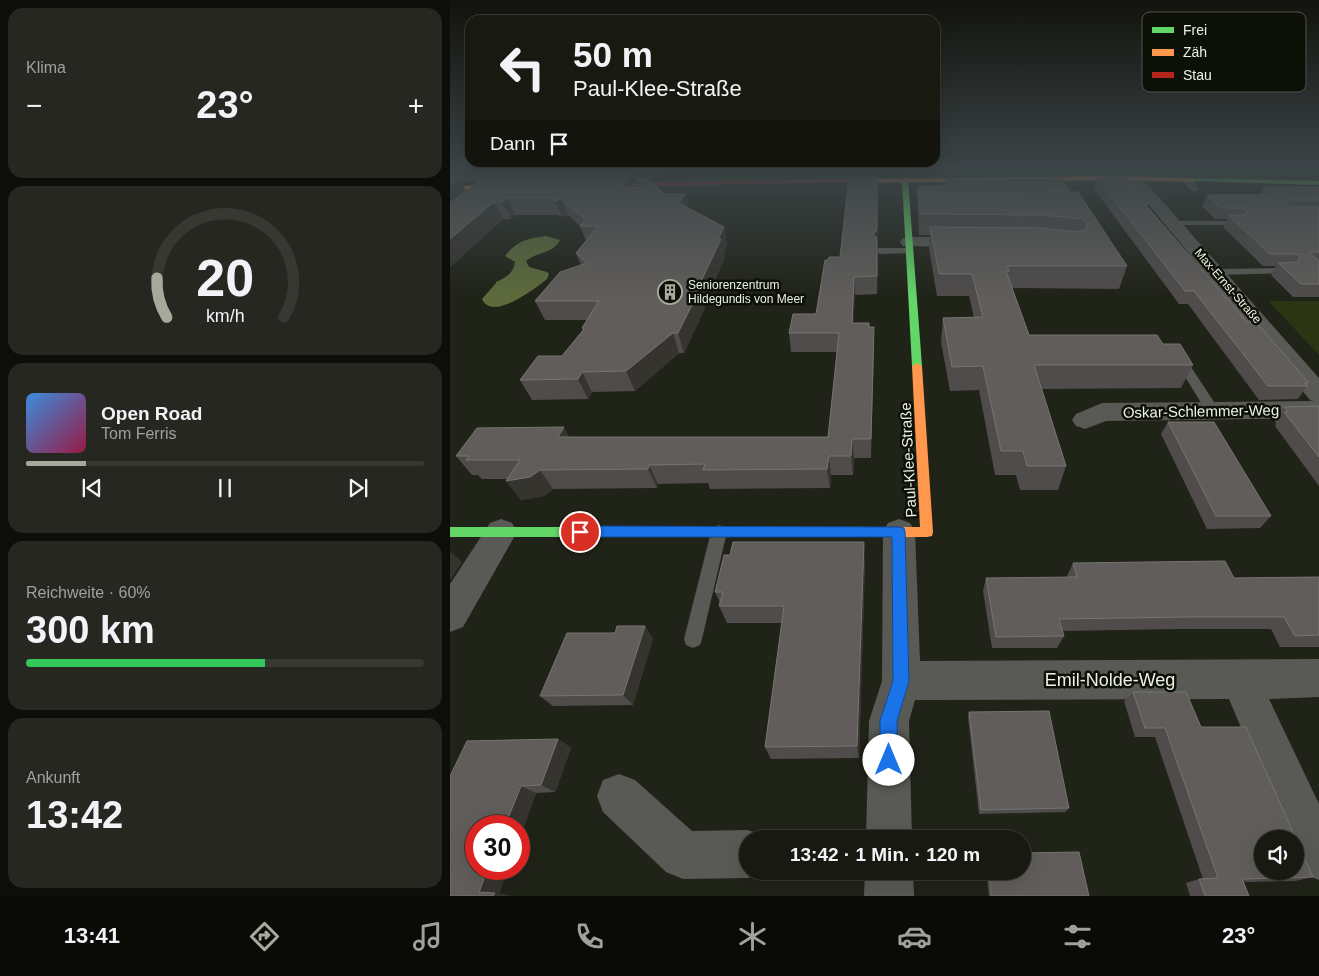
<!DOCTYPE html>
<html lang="de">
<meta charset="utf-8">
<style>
:root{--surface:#181a12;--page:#252720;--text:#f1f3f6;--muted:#9fa19f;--line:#363832;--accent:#a5aa9d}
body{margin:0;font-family:Arial,sans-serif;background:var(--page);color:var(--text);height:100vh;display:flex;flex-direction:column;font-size:19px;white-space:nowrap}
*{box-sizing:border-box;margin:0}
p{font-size:16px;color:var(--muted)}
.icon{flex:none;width:28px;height:28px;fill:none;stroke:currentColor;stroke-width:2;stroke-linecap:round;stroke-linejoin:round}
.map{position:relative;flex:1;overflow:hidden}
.details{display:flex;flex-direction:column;gap:8px;padding:8px;background:#0d0e0a;width:450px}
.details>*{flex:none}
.hud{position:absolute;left:15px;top:15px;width:475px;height:152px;border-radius:15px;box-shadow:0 5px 20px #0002,0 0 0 1px var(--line);background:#181a12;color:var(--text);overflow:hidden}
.fabs{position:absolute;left:804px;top:830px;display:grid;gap:10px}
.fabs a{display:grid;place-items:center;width:50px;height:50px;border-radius:50%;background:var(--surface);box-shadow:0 5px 20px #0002,0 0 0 1px var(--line);font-size:25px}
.speed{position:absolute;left:15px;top:815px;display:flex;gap:10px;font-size:25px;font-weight:700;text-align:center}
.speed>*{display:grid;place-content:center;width:65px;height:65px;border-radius:50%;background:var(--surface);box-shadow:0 5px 20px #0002,0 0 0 1px var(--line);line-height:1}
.speed .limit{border:8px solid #d22;background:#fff;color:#111}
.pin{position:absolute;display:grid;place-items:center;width:42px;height:42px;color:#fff;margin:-21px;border:2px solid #fff;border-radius:50%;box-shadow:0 1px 5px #0007}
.me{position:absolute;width:55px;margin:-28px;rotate:0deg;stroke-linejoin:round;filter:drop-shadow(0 0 4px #0008)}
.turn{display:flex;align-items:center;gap:18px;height:105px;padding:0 25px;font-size:22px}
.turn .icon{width:65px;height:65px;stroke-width:2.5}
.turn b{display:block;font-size:35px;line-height:42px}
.then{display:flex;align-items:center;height:48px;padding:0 25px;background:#0003;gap:10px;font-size:19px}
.big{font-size:38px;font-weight:800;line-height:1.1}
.details .tile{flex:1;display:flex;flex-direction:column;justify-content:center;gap:8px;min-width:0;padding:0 18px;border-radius:15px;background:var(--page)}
.details .dial{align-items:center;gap:0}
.dial svg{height:130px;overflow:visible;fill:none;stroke:var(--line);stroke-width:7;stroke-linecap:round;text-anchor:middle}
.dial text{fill:var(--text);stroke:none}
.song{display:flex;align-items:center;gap:15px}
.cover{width:60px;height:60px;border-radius:8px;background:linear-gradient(135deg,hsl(210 70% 55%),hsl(340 70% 35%))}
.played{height:5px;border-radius:2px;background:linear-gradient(90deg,var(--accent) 15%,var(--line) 15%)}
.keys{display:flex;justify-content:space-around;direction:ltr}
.heat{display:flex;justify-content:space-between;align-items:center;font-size:28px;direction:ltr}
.charge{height:8px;border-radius:4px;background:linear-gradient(90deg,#34c759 60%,var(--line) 0)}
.trip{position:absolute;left:289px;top:830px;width:292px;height:50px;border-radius:25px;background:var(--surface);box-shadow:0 5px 20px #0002,0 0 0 1px var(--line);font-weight:800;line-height:50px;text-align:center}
.tabs{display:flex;height:80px;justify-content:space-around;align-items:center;background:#0a0a07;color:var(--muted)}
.tabs .icon{width:35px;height:35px}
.tabs .selected{color:var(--accent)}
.tabs b{font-size:22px;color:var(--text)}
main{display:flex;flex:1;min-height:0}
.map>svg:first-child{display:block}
.green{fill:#2b3413}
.water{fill:#5d6b3c}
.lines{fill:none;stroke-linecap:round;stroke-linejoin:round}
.lane{fill:#595a55;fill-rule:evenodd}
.street{fill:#595a55;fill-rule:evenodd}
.fast{fill:#63d668;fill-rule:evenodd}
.slow{fill:#ff974d;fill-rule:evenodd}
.jam{fill:#b3261e;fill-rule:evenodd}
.wall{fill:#4f4c4b;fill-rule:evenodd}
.shaded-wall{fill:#35342f}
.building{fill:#605d5b;stroke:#767570;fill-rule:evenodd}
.route{fill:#1a73e8;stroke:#114b97}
.labels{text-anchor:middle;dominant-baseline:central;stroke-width:5;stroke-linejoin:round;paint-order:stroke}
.far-poi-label{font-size:12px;fill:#edf2e4;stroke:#0d1007;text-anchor:start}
.far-street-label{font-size:12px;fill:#edf2e4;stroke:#0d1007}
.street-label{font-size:15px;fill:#edf2e4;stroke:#0d1007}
.near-street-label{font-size:18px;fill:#edf2e4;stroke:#0d1007}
.key{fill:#0d1007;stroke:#505449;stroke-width:1}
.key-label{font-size:14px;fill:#edf2e4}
</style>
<main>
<section class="details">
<div class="tile"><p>Klima</p>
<div class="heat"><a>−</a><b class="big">23°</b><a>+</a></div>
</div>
<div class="tile dial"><svg viewBox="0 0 100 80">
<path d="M14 69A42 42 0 1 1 86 69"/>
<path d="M14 69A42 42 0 0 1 8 45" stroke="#a5aa9d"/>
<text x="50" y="56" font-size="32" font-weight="700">20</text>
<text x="50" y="72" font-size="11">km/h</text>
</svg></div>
<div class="tile">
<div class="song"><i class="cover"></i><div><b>Open Road</b><p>Tom Ferris</p></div></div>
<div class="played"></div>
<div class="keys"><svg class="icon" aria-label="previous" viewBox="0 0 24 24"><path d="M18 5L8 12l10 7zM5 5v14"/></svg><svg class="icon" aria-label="pause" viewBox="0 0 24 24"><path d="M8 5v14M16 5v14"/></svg><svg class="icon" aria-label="next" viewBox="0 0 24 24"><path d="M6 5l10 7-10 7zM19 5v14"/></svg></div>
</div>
<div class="tile"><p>Reichweite · 60%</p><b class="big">300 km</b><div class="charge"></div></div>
<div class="tile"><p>Ankunft</p><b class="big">13:42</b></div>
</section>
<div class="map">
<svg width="869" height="896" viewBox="0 0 869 896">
<rect width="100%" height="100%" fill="#202318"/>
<g class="green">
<path d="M136 170H869V181H214L217 177 116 178Z"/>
<path d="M818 301H869V355Z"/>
</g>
<path class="water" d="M96 236 110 240C103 254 86 252 76 261L79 267 97 272 99 274 97 279C86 288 42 322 32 299L46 283V282C56 277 63 274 65 262L55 256C66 241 78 238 96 236Z"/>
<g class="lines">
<g class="lane">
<path d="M733 178H739L748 187V191H742L733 182Z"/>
<path d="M720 221H787L791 223 787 225H720Z"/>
<path d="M460 248 464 251 463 253 429 254 425 251 429 248Z"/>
<path d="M838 268 841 269V273L765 275 760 272 765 269Z"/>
<path d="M735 363 739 364 768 408 769 411 768 414H758L729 367Z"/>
<path d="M269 525 275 527 277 532 252 639 250 645 243 648 236 645 234 639 261 532 263 527Z"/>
</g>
<g class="street">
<path d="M685 175 690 176 869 378V418L656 421 635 429 626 426 622 420 626 414 652 403 863 401 860 400 680 182 678 179 680 176Z"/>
<path d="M459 237H518L524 238 527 242 524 246 518 247 453 246 450 242 453 238Z"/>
<path d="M51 519 62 523 67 532 13 627 0 632V584L40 523Z"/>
<path d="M449 519 460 523 465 532 470 661 869 659V697L819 699 869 804V880L852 873 845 856V839H838L779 699 465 700 459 721 462 839H416L419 721 432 681 433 532 438 523Z"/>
<path d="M169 774 185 780 242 831 298 830 315 837V839H298V871H314L298 878 233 879 216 872 153 812 147 796 153 780Z"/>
<path d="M415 871H463L464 896H414Z"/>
</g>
<g class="fast">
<path d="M455 178 458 180 472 366 467 369 462 366 452 180Z"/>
<path d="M744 178 869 181V185L742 181V179Z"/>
<path d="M0 527H274L279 528 280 532 279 536 274 537H0Z"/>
</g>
<g class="slow">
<path d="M664 176 744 178 747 180 744 182 664 180 409 183 406 181 409 179Z"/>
<path d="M0 186 58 185 61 187 58 189 0 190Z"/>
<path d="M467 363 472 366 483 532 482 536 477 537H274L269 536 268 532 269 528 274 527H470L462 366Z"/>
</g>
<path class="jam" d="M409 179 411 180V182L144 187 141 185 144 183Z"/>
</g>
<g class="wall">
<path d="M0 170H232L195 178 215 194 239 209 274 227 277 245 274 252 275 257 254 305 255 308 234 353H229L185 391 142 392 138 399 82 400 70 380 112 356 133 330 132 328 137 320H95L85 301 131 265 126 253 136 241 130 226 118 215 112 217 108 215H65L61 219H53L0 267ZM180 179H189L187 181 190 188H183ZM11 182H29L16 191Z"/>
<path d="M647 178 698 204 697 207 797 322 859 383 848 399 809 400 738 304H729L644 189Z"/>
<path d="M496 179 620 192 677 266 669 289 562 288 579 335 713 344 743 365 731 388 592 389 616 466 608 490H570L566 475H545L529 390 500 391 491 342 493 318H524L519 296H487L479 248 480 235H469L468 206 467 196 468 186H496Z"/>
<path d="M814 187H869V297H843L821 275 826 266H813L773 227 777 219H765L752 206 757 195H810Z"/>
<path d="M428 247 427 294 405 295 403 323 419 327 424 345 421 458H404L403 475H381L380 488 260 489 258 483 208 484 207 488 103 489 94 496 71 500 56 481 57 479H32L28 475H22L6 456 120 437H378L387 352H341L339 333 366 314 378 260Z"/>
<path d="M869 406V486L825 426 826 423 824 420 834 407Z"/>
<path d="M718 422 821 516 810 528 757 529 711 434Z"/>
<path d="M415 560 409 758 321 759 315 747 332 623H277L269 606 270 603 265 592Z"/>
<path d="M623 563 784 578 869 577V647H830L821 629H728L612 631 614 636 607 648H542L533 591 536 578H618L617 576Z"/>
<path d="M203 638 183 705 103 706 90 696Z"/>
<path d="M683 692 751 727 863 877 845 881 794 882 799 896H740L736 883 749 879H753L705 737H685L674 701Z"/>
<path d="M519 712 619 808 615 812 529 814 518 717Z"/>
<path d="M108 739 121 748 105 792 86 793 69 840V826L49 894 61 896H0V776Z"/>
<path d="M536 871H572L639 896H539Z"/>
</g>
<g class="shaded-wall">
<path d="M184 170H232L187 179Z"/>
<path d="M179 175 184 191 174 187 173 184Z"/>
<path d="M427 177 428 247 427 294V276L423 234Z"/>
<path d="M9 178 18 194 0 207V184Z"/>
<path d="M235 194 239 211 229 203Z"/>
<path d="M57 198 65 215 61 219 52 202Z"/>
<path d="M111 199 118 215 112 217 105 201Z"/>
<path d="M44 202 53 219 0 267V239Z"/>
<path d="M274 227 277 245 274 252 275 257 254 305 255 308 234 353 228 333 248 288 268 239Z"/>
<path d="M404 277 405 295 403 341 402 323Z"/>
<path d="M424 327V345L421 458V439Z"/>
<path d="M223 333 229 353 185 391 176 371Z"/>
<path d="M132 372 142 392 138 399 128 379Z"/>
<path d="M114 427 125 447 108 437Z"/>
<path d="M402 439 404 458 403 475 401 456Z"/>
<path d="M379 456 381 475 380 488 377 469Z"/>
<path d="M199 465 208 484 207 488 198 469Z"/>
<path d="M90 470 103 489 94 496 71 500 56 481Z"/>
<path d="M414 542 415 560 409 758 407 746Z"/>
<path d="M0 551 12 562 0 580Z"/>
<path d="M195 626 203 638 183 705 173 695Z"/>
<path d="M108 739 121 748 105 792 91 785Z"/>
<path d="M71 786 86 793 69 840V826H55Z"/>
<path d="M38 869H58L49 894 61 896H43L29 892Z"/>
</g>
<g class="building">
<path d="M179 175 173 184 174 187 193 188 199 184 194 181H187L192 175 215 194H235L229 203 274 227 268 239H271L248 288 250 289 228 333H223L176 371 132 372 128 379 70 380 88 356H112L134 329 132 328 149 301H85L110 272 137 263 126 253 148 226H130L136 220 111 199 105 201 101 198H57L52 202H44L0 239V203L35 177Z"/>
<path d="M0 177 9 178 0 184Z"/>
<path d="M399 177H427V230L423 234 427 238V276L404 277 402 323H419V327H424L421 439H402L401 456H379L377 469 253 470 255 464 199 465 198 469 90 470 80 477 56 481 70 460H16L19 456H6L27 428 114 427 108 437H378L389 333H339L343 314H366L375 260H378L379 257H390Z"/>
<path d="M676 177 698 204H695L797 322H806L859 383H855L858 386H818L744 291H735L647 178Z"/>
<path d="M496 179H612L620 192 469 194V196H468V186H497Z"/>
<path d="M814 187H869V200H839L836 204 842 207H869V252H859L869 261V284H851L828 263 848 262 850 255 845 254H820L778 215H793L798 212 797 210 792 208H770L757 195H823Z"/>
<path d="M628 192 677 266H557L559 271H556L579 335H707L713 344H730L743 365H584L616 466H577L573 451H551L533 366 502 367 493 318 533 317 522 274H489L480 227 592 228 626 232 634 230 638 225 633 219 593 215 470 214 469 194Z"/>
<path d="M869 406V457L834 412H838L834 407Z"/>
<path d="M718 422H764L821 516H766Z"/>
<path d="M283 542H414L407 746 315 747 334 606H269L273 592H265L274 555H280Z"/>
<path d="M775 561 784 578 869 577V635L845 636 834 617H738L609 619 614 636 546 637 536 578 627 577 623 563Z"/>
<path d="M167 626H195L173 695 90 696 117 633H165Z"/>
<path d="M683 692H736L751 727H796L863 877 792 879 799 896H755L749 879 768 878 715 728H695ZM812 839H845V871H812Z"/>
<path d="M599 711 619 808 531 810 519 712Z"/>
<path d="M108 739 91 785 71 786 55 826H26V869H38L29 892 45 893 43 896H0V776L17 741Z"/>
<path d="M629 852 639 896H541L539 871H572V853Z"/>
</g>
<linearGradient id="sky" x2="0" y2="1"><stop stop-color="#12130d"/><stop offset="0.57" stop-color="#3c4548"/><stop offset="1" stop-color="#3c4548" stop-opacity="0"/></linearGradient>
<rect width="869" height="296" fill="url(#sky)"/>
<path class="route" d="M130 526 449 527 454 528 455 532 459 681 447 721 448 760 445 767 439 769 432 767 430 760V721L443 681 442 537H130L126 535 124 532 126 528Z"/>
<defs>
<symbol id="building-ring" viewBox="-11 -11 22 22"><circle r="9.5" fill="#0d1007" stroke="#a5aa9d" stroke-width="1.5"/><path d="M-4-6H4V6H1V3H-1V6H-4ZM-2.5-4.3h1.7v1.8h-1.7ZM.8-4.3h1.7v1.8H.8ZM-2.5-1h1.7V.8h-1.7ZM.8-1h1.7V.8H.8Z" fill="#a5aa9d"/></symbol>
</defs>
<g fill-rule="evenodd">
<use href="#building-ring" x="206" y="278" width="28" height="28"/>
</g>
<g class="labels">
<g class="far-poi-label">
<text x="238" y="285">Seniorenzentrum<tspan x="238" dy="14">Hildegundis von Meer</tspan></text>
</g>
<g class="far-street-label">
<text transform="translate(778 286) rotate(49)">Max-Ernst-Straße</text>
</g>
<g class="street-label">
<text transform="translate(751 411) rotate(-1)">Oskar-Schlemmer-Weg</text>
<text transform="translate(458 460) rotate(-93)">Paul-Klee-Straße</text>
</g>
<g class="near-street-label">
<text x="660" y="680">Emil-Nolde-Weg</text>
</g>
</g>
<rect x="692" y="12" width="164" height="80" rx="8" class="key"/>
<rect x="702" y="27" width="22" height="6" fill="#63d668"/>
<rect x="702" y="49" width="22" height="7" fill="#ff974d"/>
<rect x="702" y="72" width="22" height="6" fill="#b3261e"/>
<g class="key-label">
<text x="733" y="35">Frei</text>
<text x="733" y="57">Zäh</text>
<text x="733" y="80">Stau</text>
</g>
</svg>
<div class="fabs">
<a><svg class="icon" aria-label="sound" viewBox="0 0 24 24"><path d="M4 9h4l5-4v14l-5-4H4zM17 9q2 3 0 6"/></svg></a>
</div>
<div class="speed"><div class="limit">30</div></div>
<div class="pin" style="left:130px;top:532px;background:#d93025"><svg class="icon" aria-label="arrive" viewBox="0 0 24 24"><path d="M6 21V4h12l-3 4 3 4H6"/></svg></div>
<svg class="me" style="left:439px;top:760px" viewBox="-20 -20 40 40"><circle r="19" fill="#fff"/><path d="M0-13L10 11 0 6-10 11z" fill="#1a73e8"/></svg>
<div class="trip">13:42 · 1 Min. · 120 m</div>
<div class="hud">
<div class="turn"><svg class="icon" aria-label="left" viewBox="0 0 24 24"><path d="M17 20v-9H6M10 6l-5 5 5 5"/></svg><div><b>50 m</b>Paul-Klee-Straße</div></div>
<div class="then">Dann<svg class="icon" aria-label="arrive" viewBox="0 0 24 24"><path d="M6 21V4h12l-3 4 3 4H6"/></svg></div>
</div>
</div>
</main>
<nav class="tabs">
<b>13:41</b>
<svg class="icon selected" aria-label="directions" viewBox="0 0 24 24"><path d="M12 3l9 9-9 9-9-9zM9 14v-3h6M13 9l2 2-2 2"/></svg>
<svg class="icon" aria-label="music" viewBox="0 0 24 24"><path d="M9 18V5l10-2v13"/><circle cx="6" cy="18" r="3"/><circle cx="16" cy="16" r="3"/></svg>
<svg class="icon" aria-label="phone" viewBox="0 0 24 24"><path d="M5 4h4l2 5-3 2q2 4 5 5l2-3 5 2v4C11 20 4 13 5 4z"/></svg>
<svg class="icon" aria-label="climate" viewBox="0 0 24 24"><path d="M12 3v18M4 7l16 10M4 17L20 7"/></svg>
<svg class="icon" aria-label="car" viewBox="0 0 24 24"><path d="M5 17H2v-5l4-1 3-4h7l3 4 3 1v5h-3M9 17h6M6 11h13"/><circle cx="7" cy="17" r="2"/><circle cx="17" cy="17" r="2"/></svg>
<svg class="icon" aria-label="filters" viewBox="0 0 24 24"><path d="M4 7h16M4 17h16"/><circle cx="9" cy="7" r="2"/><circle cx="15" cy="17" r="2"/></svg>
<b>23°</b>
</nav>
